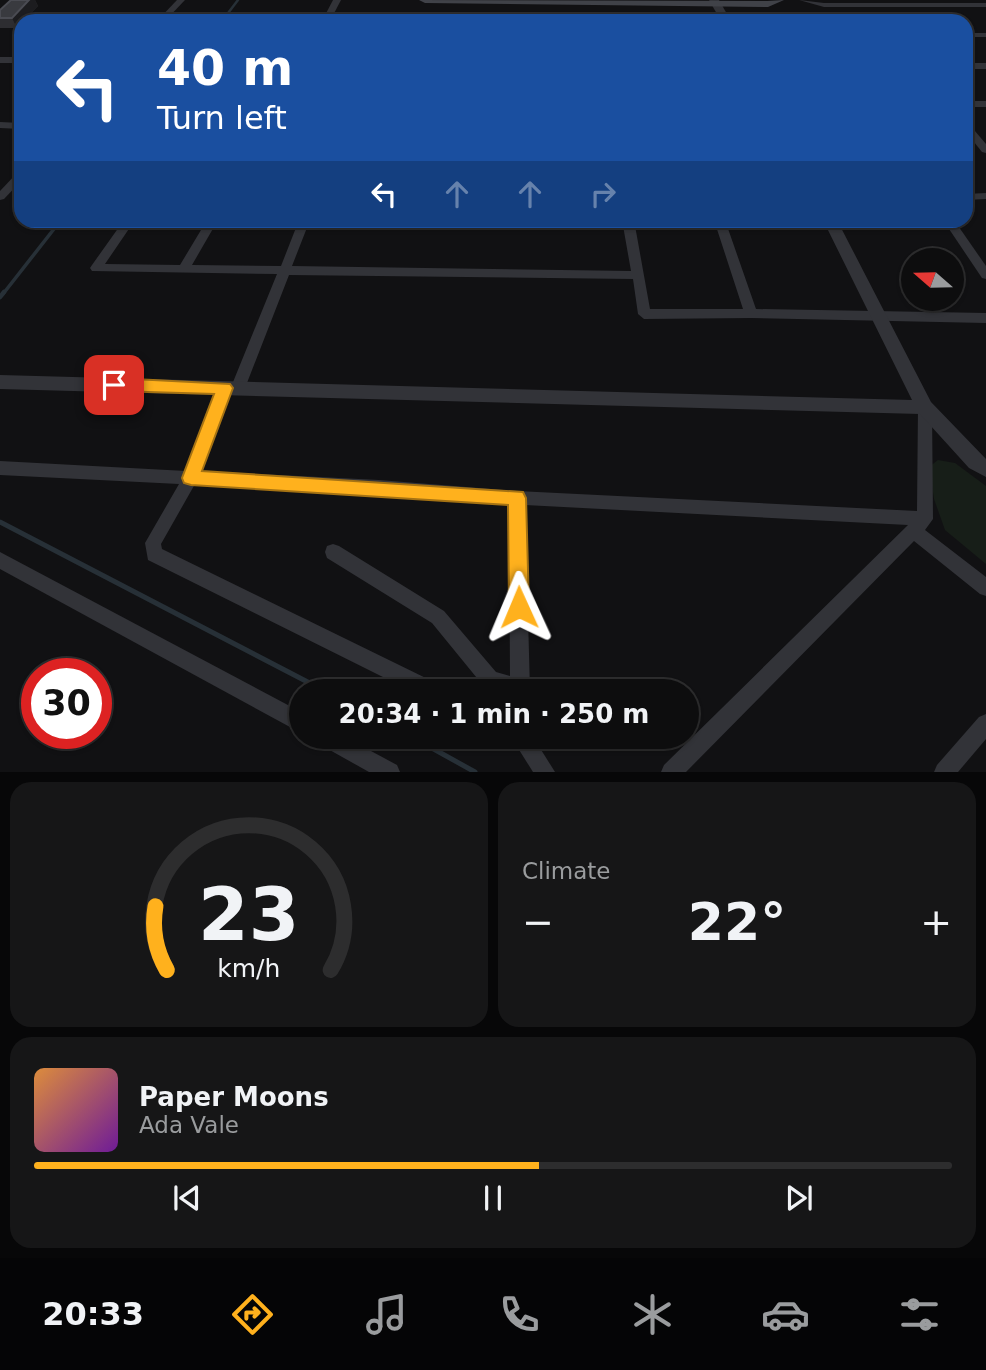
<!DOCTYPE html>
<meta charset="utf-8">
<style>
:root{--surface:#0d0d0e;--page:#161617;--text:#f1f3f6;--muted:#9a9c9e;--line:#2d2d2e;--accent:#ffb11d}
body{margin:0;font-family:"DejaVu Sans",sans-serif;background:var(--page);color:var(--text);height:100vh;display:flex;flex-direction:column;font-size:26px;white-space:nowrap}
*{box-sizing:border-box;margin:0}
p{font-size:23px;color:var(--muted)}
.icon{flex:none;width:38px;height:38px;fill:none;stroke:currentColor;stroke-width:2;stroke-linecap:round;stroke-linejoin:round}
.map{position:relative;height:772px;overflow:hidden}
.panel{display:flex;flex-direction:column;gap:10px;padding:10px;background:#070708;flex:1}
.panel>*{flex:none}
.guide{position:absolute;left:14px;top:14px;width:959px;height:214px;border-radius:21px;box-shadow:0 2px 5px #0004,0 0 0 2px var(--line);background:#1a4fa0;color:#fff;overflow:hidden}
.needle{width:46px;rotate:290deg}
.buttons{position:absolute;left:901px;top:248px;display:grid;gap:14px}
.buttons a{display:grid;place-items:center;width:63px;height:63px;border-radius:50%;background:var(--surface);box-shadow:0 2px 5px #0004,0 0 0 2px var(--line);font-size:35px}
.speed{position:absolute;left:21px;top:658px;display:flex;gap:14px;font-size:35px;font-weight:700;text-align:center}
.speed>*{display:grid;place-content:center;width:91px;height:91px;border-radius:50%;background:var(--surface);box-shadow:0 2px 5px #0004,0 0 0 2px var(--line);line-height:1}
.speed .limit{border:10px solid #d22;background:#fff;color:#111}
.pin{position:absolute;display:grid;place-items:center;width:60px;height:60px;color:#fff;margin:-30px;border-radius:14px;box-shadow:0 4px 10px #0006}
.me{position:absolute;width:77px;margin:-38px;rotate:359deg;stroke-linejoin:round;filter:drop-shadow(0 0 5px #0008)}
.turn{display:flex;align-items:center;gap:24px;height:147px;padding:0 28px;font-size:32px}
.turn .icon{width:91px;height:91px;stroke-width:2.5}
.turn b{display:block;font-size:49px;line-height:60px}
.lanes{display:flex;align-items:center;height:66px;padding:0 28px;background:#0003;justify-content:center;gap:35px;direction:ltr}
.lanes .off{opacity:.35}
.big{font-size:52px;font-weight:700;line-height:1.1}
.panel .card{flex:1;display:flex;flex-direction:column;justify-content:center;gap:10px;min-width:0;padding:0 24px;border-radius:21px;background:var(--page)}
.panel .dial{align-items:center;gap:0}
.dial svg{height:182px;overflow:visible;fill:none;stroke:var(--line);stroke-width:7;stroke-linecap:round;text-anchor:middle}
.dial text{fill:var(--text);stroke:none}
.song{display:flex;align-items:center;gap:21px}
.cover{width:84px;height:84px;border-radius:10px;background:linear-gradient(135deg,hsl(30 70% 55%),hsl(280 70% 35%))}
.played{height:7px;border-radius:4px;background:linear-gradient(90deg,var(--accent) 55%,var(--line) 55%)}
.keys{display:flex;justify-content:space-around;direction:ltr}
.heat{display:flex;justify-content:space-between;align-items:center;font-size:38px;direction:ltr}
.panel .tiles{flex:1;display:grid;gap:10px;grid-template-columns:1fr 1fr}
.card:last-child{grid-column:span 2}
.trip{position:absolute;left:289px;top:679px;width:410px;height:70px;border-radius:35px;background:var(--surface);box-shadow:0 2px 5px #0004,0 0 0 2px var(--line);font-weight:700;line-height:70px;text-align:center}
.dock{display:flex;height:112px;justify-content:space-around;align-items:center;background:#050506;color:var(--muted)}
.dock .icon{width:49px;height:49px}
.dock .active{color:var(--accent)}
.dock b{font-size:32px;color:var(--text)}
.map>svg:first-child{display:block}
.green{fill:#171e18}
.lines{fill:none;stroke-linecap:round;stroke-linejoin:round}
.stream-far3{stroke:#273037;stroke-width:2.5}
.stream-far2{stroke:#273037;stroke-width:3.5}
.stream-far1{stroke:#273037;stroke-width:4.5}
.stream{stroke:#273037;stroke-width:5}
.minor{fill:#323338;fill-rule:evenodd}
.tertiary{fill:#323338;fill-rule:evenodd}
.secondary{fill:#404248;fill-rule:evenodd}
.wall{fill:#2d2d31}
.shaded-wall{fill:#1c1c1f}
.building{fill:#393a3f;stroke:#4a4b52;stroke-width:2}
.route{fill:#ffb11d;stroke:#a67313;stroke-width:2}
</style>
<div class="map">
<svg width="986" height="772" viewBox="0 0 986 772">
<rect width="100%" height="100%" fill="#111113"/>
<path class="green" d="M938 460 955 463 986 486V564L945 530 934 499 929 467Z"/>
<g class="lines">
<path class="stream-far3" d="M222 21 238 0"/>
<path class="stream-far2" d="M3 294 61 220"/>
<path class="stream-far1" d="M0 297 4 292"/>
<g class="stream">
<path d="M0 522 325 691"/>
<path d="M412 737 475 772"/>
</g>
<g class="minor">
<path d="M177 0H185L165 21H157Z"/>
<path d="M333 0H341L330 21H322Z"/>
<path d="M799 0 824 3H986V7H824Z"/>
<rect x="966" y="33" width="20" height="4"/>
<rect x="0" y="57" width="21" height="6"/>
<rect x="966" y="63" width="20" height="6"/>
<rect x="966" y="101" width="20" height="6"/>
<path d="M0 122 21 123V129L0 128Z"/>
<path d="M966 123 969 124 986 144V153L982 152 966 132Z"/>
<path d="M21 172V181L4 199 0 200V191L17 173Z"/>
<path d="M986 193V199L966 200V194Z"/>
<path d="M124 220H135L105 264 180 265 207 220H218L192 265 281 266 299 220H310L292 266 631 271 622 220H634L650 309H743L714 220H725L756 309 986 313V323L751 318 644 319 638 314 633 279 289 275 245 388 243 392 238 393 232 389 201 471 379 480 517 491 917 511 918 407 920 403H930L932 407 933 519 925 530 986 577V596L980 594 914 541 686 772H661L664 765 908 525 525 505 530 691H478L481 683 432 623 327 558 325 552 327 546 333 544 339 546 444 611 496 672 510 676 509 504 379 494 195 484 161 544 162 549 438 684 441 691H411L148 560 145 543 179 484 0 475V461L186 471 220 384 225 383 231 387 277 274 92 271 90 268 92 265Z"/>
<path d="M943 220H954L986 266V279L982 278Z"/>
<path d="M0 552 301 712V733L0 569Z"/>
<path d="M986 714V739L958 772H934L937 765 979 717Z"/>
<path d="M316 737H345L397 765 400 772H369L319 744Z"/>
<path d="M511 737H533L555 772H533Z"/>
</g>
<g class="tertiary">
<path d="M709 0H719L731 21H721Z"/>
<path d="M823 220H837L931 402 986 459V477L969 468 920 414 0 389V375L912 400Z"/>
</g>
<path class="secondary" d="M419 0 767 1 784 0 768 7 425 3Z"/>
</g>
<path class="wall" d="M11 0H35L38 6 23 21H21L17 28H0V10Z"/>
<path class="shaded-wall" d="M29 0H35L38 6 23 21H21V23L17 28 12 18Z"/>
<path class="building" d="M11 0H29L12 18H0V10Z"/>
<path class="route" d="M114 378 230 384 233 388 202 471 523 492 526 498 529 607 526 614 519 617 512 614 509 607 508 505 191 485 184 483 182 478 214 394 114 391 106 385Z"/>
</svg>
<div class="buttons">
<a><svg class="needle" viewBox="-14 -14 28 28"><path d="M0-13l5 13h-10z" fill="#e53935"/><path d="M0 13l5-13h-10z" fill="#9a9c9e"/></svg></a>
</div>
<div class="speed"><div class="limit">30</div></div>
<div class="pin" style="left:114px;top:385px;background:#d93025"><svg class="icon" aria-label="arrive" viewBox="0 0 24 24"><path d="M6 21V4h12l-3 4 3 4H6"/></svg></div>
<svg class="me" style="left:519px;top:607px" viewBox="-20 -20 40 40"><path d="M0-17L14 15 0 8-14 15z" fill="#ffb11d" stroke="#fff" stroke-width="4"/></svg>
<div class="trip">20:34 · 1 min · 250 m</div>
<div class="guide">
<div class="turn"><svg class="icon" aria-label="left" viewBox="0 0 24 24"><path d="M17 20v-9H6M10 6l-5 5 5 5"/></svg><div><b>40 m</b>Turn left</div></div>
<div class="lanes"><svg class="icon" aria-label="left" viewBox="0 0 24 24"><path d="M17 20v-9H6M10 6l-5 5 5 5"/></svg><svg class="icon off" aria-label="ahead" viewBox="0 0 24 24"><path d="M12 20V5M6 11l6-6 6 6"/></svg><svg class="icon off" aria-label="ahead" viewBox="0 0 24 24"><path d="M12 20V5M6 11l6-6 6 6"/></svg><svg class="icon off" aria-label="right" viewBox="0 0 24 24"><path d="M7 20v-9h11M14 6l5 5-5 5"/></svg></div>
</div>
</div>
<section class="panel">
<div class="tiles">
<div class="card dial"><svg viewBox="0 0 100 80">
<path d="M14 69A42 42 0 1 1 86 69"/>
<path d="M14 69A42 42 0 0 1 9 41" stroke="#ffb11d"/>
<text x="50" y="56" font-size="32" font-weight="700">23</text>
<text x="50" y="72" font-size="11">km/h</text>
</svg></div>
<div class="card"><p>Climate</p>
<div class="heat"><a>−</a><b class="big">22°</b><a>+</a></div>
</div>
<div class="card">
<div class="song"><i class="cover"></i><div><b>Paper Moons</b><p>Ada Vale</p></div></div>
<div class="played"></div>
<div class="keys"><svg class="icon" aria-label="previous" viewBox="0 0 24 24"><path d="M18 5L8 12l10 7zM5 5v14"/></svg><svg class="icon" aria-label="pause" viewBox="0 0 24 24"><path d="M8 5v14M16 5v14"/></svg><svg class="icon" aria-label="next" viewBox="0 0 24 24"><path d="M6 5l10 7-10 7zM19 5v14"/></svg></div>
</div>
</div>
</section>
<nav class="dock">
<b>20:33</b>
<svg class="icon active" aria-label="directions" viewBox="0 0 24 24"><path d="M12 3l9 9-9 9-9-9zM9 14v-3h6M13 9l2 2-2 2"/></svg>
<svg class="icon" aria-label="music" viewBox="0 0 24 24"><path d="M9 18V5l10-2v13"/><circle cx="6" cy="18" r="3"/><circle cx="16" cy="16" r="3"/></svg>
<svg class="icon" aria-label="phone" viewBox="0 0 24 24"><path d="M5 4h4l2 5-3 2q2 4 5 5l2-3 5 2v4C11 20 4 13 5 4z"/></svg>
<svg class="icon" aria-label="climate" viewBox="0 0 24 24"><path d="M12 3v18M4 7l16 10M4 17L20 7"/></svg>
<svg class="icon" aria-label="car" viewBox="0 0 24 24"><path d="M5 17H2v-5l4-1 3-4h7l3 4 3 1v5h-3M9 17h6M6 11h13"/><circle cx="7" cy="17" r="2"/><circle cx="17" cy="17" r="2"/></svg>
<svg class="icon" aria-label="filters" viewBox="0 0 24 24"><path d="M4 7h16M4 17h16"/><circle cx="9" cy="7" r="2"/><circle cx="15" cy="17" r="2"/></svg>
</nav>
